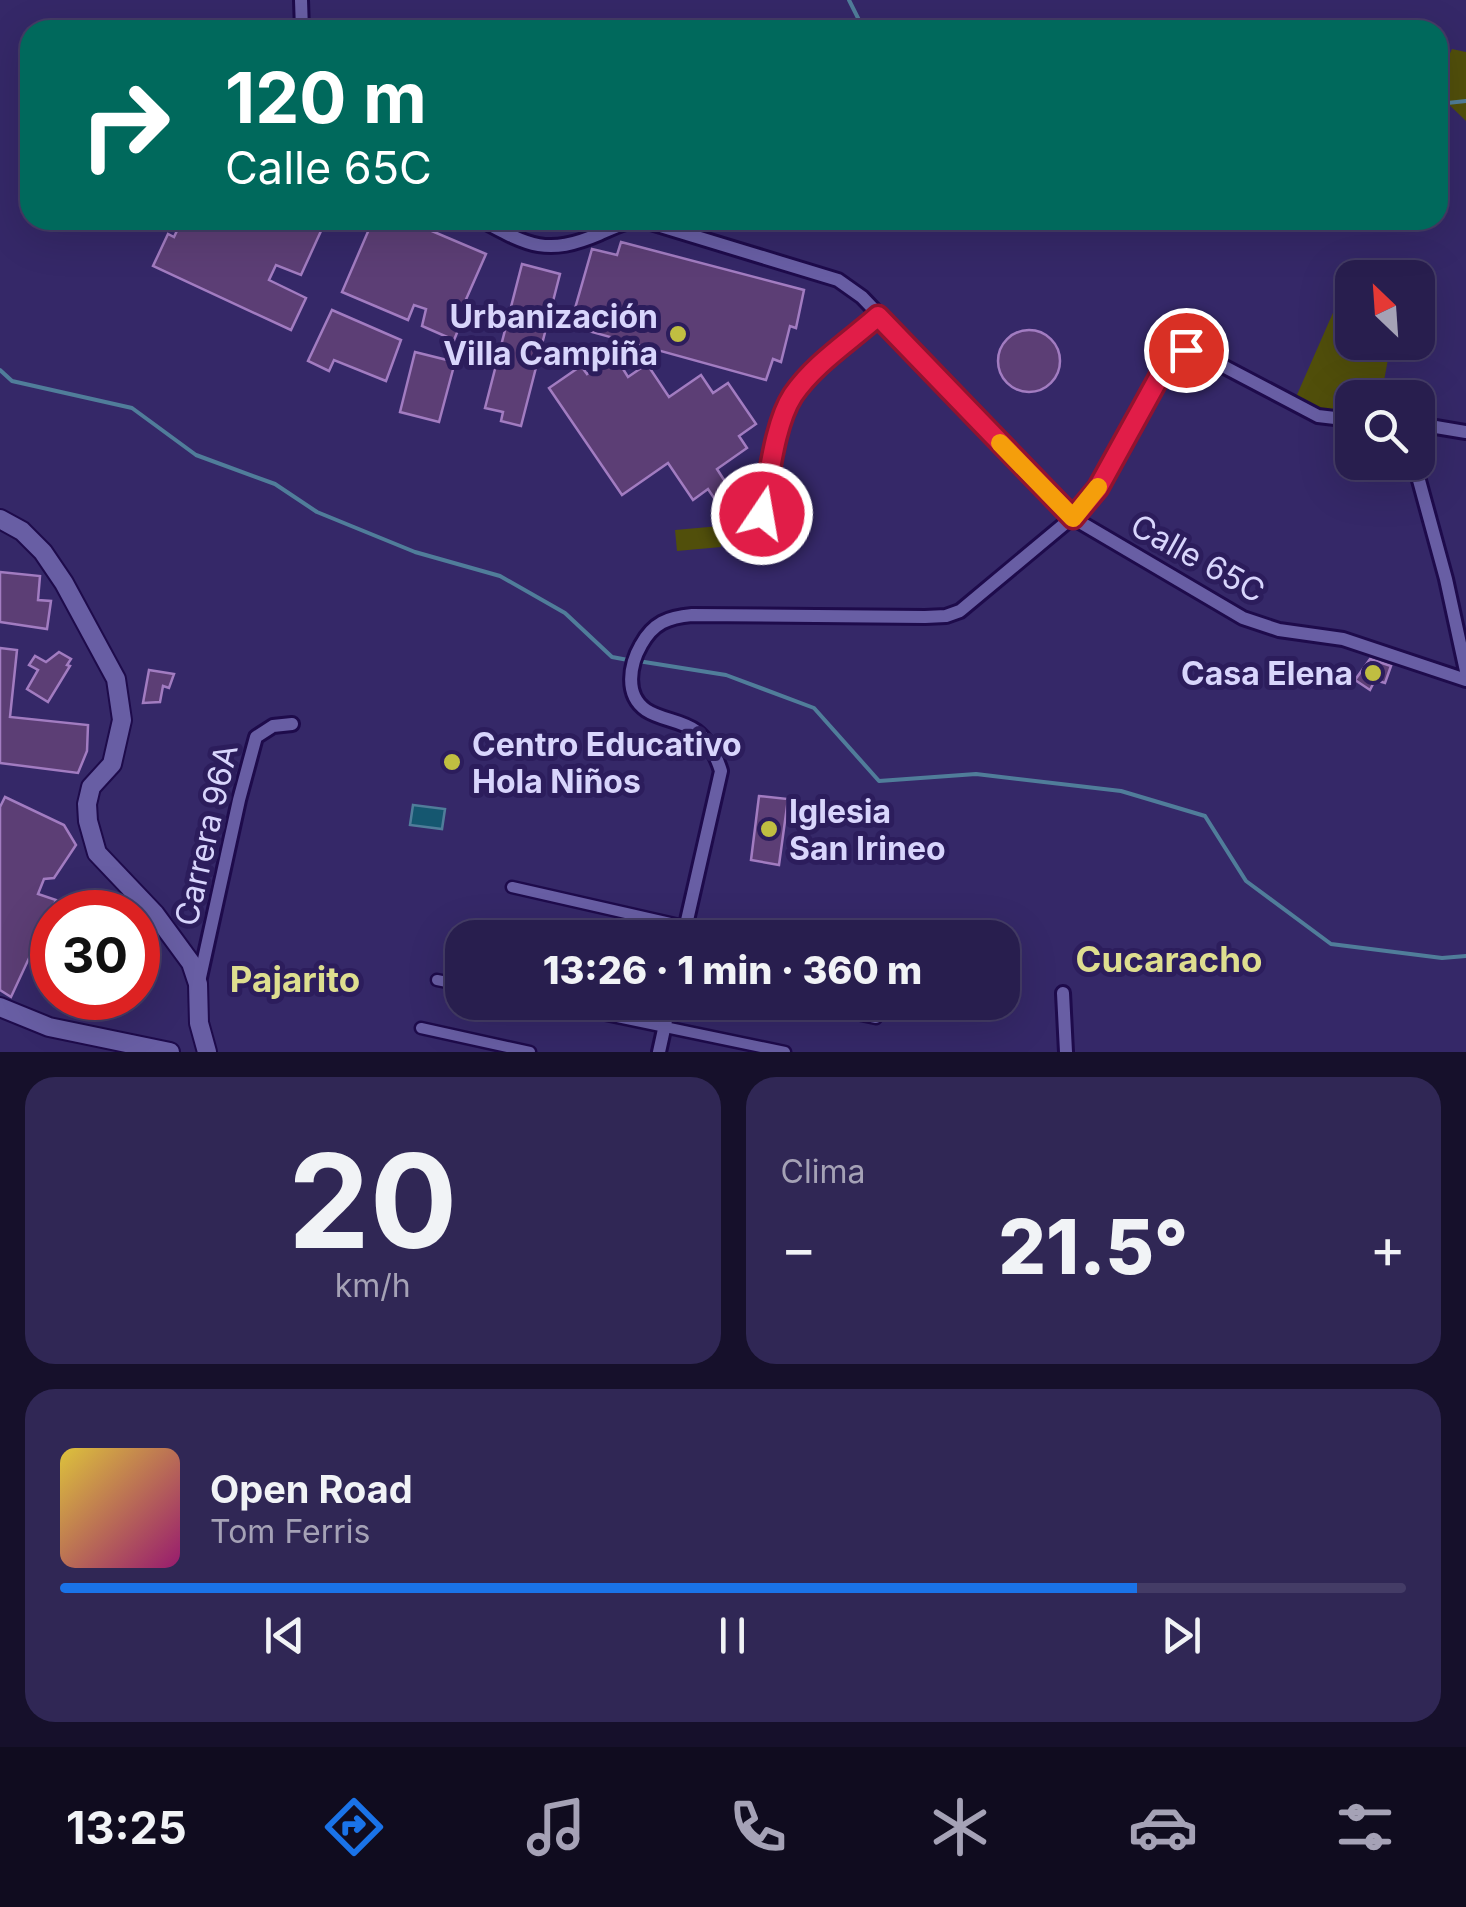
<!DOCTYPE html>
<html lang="es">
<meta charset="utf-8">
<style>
:root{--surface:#281e4e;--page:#302755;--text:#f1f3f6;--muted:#a5a2b6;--line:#443c66;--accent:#1a73e8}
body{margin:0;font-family:Inter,sans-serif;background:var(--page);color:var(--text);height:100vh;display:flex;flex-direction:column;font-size:38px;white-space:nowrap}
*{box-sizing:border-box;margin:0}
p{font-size:32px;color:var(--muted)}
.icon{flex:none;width:55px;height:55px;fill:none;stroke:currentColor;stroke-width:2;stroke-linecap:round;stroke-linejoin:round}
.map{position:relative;height:1052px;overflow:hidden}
.sheet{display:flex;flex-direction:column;gap:25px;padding:25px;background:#16102b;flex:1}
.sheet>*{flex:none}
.banner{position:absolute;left:20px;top:20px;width:1428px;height:210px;border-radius:30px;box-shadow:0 10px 40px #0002,0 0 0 2px var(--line);background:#00695c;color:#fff;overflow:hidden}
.needle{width:65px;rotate:335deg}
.fabs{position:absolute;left:1335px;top:260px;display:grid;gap:20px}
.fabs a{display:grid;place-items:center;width:100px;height:100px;border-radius:20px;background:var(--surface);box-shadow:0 10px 40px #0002,0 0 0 2px var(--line);font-size:50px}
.speed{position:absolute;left:30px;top:890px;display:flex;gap:20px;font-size:50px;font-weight:700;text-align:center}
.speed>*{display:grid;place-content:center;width:130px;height:130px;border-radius:50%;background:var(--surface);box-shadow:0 10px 40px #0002,0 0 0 2px var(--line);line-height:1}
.speed .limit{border:15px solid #d22;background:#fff;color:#111}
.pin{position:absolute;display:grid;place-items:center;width:85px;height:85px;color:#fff;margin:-42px;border:5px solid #fff;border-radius:50%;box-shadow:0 2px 10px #0007}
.me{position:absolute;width:110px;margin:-55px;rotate:12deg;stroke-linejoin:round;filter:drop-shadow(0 0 8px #0008)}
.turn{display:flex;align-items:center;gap:35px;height:210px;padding:0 40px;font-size:45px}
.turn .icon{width:130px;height:130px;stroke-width:2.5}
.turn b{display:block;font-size:70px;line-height:85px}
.big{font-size:75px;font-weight:800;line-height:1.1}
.sheet .tile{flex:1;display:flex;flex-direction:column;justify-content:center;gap:15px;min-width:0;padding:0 35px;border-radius:30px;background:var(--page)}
.sheet .dial{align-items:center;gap:0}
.dial b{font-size:130px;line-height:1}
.song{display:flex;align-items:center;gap:30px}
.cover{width:120px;height:120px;border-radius:15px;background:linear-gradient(135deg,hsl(50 70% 55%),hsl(320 70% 35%))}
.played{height:10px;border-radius:5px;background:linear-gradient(90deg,var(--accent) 80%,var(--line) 80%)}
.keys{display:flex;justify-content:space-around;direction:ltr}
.heat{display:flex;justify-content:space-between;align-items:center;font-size:55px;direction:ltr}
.sheet .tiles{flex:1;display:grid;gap:25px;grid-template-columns:1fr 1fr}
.tile:last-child{grid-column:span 2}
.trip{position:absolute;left:445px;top:920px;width:575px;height:100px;border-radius:30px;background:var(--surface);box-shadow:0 10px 40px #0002,0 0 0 2px var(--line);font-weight:800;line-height:100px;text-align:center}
.tabs{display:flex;height:160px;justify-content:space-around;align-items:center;background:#100c1f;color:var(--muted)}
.tabs .icon{width:70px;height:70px}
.tabs .selected{color:var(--accent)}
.tabs b{font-size:45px;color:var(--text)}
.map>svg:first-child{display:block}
.green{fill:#514f0b}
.water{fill:#155770;stroke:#507d9a;stroke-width:2.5}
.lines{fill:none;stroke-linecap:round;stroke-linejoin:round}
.stream{stroke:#507d9a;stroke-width:4}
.building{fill:#5c3e75;stroke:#a27cc1;stroke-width:2.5}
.pedestrian-casing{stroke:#1e0b4b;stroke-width:15}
.minor-casing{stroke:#1e0b4b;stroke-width:18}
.tertiary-casing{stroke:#1e0b4b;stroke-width:22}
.pedestrian{stroke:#685ea4;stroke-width:10}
.minor{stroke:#685ea4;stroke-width:12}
.tertiary{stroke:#685ea4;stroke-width:18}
.route-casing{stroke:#92132f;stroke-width:25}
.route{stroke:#e11d48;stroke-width:18}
.slow{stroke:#f59e0b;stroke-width:18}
.poi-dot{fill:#c0be41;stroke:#2c1d5c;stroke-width:4}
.labels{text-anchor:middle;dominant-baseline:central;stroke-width:10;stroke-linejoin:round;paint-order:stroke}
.poi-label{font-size:32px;font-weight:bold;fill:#d8d5fc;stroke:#2c1d5c;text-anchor:end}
.street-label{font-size:32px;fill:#d8d5fc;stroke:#2c1d5c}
.neighbourhood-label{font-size:35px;font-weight:bold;fill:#dede8f;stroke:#2c1d5c}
</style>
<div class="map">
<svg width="1466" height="1052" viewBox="0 0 1466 1052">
<rect width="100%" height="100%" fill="#352868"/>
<g class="green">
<path d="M1452 49 1466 52V121L1438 94V79Z"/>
<path d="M1339 299 1352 301V342L1391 343 1381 397 1352 398V416L1335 415 1296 397Z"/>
<path d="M720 526 721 547 677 551 675 530Z"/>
</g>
<path class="water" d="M413 805 445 809 442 829 410 825Z"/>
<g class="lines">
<g class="stream">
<path d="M849 0 864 30"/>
<path d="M1438 104 1466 101"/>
<path d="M0 370 12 381 132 408 196 455 275 484 317 512 415 552 500 576 565 613 612 657 628 660"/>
<path d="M638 661 726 675 814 708 879 781 976 774 1121 791 1205 816 1246 881 1331 944 1442 958 1466 956"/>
</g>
</g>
<g class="building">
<path d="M182 220H326L301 275 276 265 269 280 306 298 291 330 153 266 168 234 174 237Z"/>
<path d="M373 220H406L486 254 464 304 468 306 454 340 422 326 426 309 414 305 408 320 342 292Z"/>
<path d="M621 242 804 290 796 328 790 326 781 362 773 359 766 380 570 326 592 249 617 255Z"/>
<path d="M522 264 560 274 521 426 501 421 503 412 485 408Z"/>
<path d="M332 310 401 340 386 381 334 360 329 371 308 361Z"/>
<circle cx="1029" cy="361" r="31"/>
<path d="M415 352 455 362 439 422 400 412Z"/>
<path d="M615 356 628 377 647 364 669 397 701 375 713 393 728 383 756 424 739 436 747 448 717 469 733 494 718 504 708 489 693 500 668 463 622 495 549 388 581 366 587 374Z"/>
<path d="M0 572 40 576 38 600 51 601 47 629 0 622Z"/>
<path d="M0 648 17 650 10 717 88 725 87 751 78 773 0 763Z"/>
<path d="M59 652 71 659 67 665 70 666 48 702 27 689 38 670 29 665 35 656 46 662Z"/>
<path d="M1370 659 1391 666 1385 683 1375 680 1370 690 1355 680Z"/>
<path d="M149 670 174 674 169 688 163 686 160 702 143 703Z"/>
<path d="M759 796 788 799 779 865 751 860Z"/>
<path d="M5 797 64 825 76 845 54 878 44 879 38 894 56 900 11 997 0 990V807Z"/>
</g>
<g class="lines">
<defs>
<g id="pedestrian">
<path d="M512 887 736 938"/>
<path d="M437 980 462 985"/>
<path d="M545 1002 785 1052"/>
<path d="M800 1002 876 1018"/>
<path d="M421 1028 530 1052"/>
</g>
<g id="minor">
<path d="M301 0 302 30"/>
<path d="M481 220C529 246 547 256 599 234 615 227 627 220 644 221L838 280 862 297 1073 518 1243 618 1279 630 1343 639 1466 680"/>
<path d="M1418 424 1466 432"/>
<path d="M1414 462 1446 579 1466 671"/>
<path d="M762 515C769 480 774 424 793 395 814 364 850 341 878 316"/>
<path d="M683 938 721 771C716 755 709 741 696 731 681 720 661 720 646 710 624 695 630 664 641 645 653 623 668 617 692 615L925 617 946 616 960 611 1086 506 1168 361 1186 350 1202 355 1318 416 1352 420"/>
<path d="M199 982 239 800 256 737 273 726 292 724"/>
<path d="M1063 993 1066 1052"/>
<path d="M659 1052 670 1002"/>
</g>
<g id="tertiary">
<path d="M0 519 22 531 43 552 64 583 116 679 122 720 112 764 91 787 87 804 88 821 97 853 155 914 191 963 198 984 199 1023 207 1052"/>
<path d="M0 1007 49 1027 170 1052"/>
</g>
</defs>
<use href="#pedestrian" class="pedestrian-casing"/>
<use href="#minor" class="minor-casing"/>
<use href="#tertiary" class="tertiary-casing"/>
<use href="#pedestrian" class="pedestrian"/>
<use href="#minor" class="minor"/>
<use href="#tertiary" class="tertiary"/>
</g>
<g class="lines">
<defs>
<path id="route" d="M762 514C769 480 774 424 793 395 814 364 850 341 878 316L1073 518 1098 488 1168 361 1186 350"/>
</defs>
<use href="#route" class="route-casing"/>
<use href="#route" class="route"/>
<path class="slow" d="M1000 443 1073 518 1098 487"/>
</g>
<g class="poi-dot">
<circle cx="678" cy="334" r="10"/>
<circle cx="1373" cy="673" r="10"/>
<circle cx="452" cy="762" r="10"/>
<circle cx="769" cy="829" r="10"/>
</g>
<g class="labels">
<g class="poi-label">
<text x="658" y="316">Urbanización<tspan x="658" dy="37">Villa Campiña</tspan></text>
<text x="1353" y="673">Casa Elena</text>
<text x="472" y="744" text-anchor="start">Centro Educativo<tspan x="472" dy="37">Hola Niños</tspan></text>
<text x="789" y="811" text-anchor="start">Iglesia<tspan x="789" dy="37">San Irineo</tspan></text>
</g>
<g class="street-label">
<text transform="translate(1198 558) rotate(29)">Calle 65C</text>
<text transform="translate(206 835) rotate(-77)">Carrera 96A</text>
</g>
<g class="neighbourhood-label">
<text x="1169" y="959">Cucaracho</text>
<text x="295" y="979">Pajarito</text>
</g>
</g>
</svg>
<div class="fabs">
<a><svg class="needle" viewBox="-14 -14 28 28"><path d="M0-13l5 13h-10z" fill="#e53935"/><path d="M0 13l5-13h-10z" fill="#a5a2b6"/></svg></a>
<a><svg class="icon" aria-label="search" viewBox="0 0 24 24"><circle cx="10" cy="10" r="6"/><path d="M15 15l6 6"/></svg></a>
</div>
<div class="speed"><div class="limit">30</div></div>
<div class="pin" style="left:1186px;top:350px;background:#d93025"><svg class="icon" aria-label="arrive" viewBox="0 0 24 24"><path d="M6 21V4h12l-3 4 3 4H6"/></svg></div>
<svg class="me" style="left:762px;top:514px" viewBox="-20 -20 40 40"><circle r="17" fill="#e11d48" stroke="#fff" stroke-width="3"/><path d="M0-11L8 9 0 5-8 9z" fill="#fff"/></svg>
<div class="trip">13:26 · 1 min · 360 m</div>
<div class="banner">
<div class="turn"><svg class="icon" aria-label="right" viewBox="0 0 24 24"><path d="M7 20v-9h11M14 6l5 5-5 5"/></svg><div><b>120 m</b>Calle 65C</div></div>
</div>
</div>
<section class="sheet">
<div class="tiles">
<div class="tile dial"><b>20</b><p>km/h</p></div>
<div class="tile"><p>Clima</p>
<div class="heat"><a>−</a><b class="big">21.5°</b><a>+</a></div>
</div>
<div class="tile">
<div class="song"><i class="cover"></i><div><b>Open Road</b><p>Tom Ferris</p></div></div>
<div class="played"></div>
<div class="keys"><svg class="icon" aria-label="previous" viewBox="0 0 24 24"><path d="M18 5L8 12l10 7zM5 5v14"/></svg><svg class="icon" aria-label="pause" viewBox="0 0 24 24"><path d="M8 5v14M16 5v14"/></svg><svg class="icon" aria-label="next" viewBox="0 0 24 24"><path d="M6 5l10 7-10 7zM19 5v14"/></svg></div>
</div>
</div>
</section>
<nav class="tabs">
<b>13:25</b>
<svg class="icon selected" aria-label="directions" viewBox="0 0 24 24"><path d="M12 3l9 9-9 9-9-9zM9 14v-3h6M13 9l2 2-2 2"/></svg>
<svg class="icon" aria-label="music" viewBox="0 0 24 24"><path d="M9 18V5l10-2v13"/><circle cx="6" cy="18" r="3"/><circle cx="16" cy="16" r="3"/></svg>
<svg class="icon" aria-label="phone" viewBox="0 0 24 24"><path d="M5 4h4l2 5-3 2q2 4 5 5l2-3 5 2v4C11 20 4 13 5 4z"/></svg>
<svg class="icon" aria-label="climate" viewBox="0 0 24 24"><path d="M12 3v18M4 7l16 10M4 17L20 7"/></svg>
<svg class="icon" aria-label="car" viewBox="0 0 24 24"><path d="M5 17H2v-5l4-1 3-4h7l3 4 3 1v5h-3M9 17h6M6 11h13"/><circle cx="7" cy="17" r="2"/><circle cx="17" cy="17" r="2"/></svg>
<svg class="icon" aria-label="filters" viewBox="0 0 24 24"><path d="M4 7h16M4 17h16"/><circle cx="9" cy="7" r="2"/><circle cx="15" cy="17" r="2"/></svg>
</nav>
